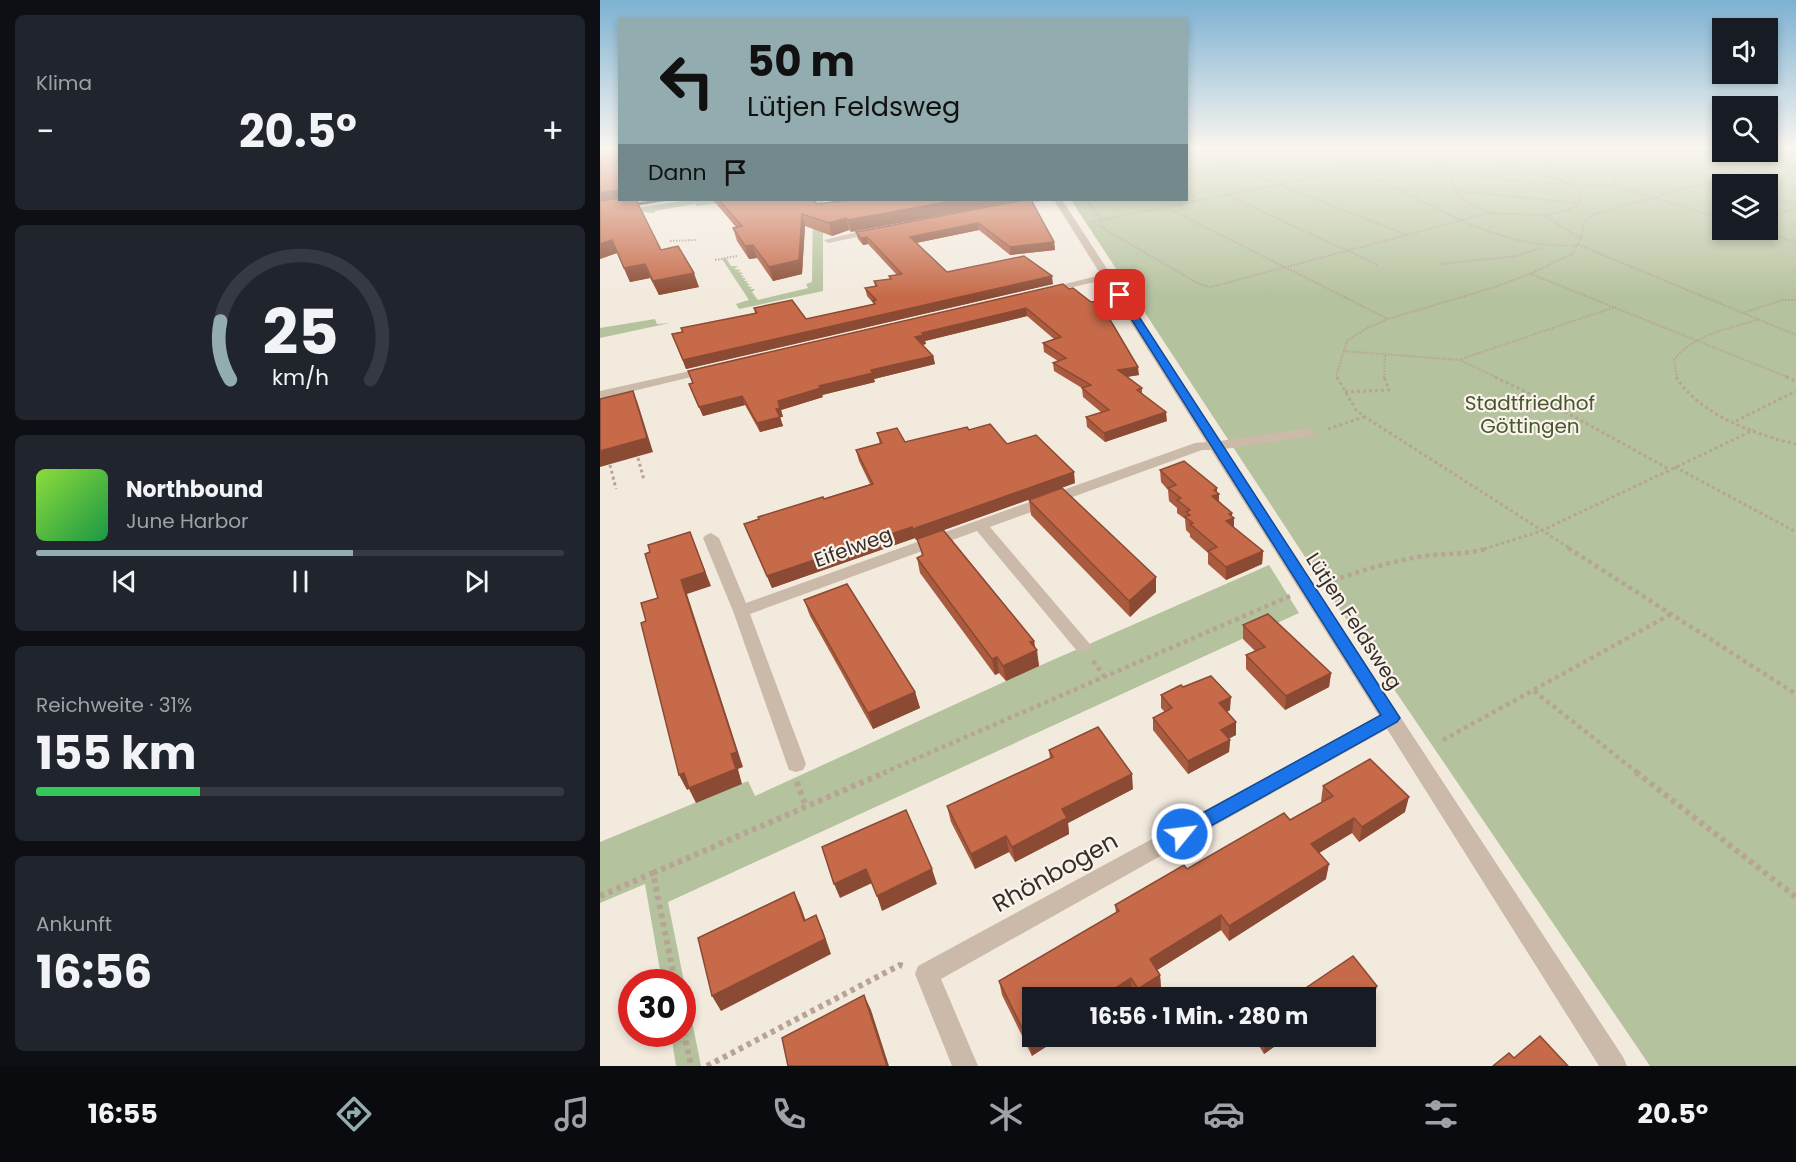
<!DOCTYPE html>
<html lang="de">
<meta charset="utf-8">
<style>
:root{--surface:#171b24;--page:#20242c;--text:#f1f3f6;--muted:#9ea1a6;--line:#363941;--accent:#92acb0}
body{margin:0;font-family:Poppins,sans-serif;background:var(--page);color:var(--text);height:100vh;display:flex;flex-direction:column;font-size:22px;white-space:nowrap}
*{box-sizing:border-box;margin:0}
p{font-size:20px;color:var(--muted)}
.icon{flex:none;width:33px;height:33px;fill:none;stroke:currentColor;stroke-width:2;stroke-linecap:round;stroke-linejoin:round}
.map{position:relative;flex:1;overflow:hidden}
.side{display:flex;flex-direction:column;gap:15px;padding:15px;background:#0d0f14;width:600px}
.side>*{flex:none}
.guide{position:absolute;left:18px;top:18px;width:570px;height:183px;border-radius:0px;box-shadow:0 3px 9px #0003;background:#92acb0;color:#111;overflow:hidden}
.tools{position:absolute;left:1112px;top:18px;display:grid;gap:12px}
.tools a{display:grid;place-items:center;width:66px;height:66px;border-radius:0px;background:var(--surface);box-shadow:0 3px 9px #0003;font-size:30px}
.speed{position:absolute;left:18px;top:969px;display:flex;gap:12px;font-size:30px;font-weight:700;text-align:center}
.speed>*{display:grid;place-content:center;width:78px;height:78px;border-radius:50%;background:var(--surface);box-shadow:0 3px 9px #0003;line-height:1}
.speed .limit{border:9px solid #d22;background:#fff;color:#111}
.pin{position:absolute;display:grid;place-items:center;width:51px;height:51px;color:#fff;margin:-26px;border-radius:12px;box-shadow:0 3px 9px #0006}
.me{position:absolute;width:66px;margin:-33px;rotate:61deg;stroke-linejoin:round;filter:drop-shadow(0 0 4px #0008)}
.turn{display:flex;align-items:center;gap:21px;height:126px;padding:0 30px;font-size:27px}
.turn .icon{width:78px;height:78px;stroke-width:2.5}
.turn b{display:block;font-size:42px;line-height:51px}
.then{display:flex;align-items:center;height:57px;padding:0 30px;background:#0003;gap:12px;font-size:22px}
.big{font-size:45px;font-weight:700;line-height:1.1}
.side .card{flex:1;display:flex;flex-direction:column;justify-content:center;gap:9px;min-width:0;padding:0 21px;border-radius:9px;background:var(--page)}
.side .dial{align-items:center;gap:0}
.dial svg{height:156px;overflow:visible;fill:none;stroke:var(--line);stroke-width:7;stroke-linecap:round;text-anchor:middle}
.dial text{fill:var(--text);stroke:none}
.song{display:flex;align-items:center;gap:18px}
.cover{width:72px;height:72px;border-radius:9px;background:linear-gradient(135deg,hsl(90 70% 55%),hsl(140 70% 35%))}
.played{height:6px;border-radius:3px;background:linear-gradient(90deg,var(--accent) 60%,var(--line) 60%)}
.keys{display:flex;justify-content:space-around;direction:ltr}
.heat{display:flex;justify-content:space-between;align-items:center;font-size:33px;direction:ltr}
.charge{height:9px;border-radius:4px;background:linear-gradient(90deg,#34c759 31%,var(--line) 0)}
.trip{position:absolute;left:422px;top:987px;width:354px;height:60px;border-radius:0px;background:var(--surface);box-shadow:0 3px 9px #0003;font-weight:700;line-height:60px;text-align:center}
.dock{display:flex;height:96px;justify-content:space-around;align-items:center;background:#090b0e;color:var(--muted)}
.dock .icon{width:42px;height:42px}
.dock .active{color:var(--accent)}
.dock b{font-size:27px;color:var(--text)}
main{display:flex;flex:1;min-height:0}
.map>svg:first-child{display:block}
.green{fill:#b5c29e;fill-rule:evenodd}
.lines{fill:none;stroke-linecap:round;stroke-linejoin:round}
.path-far3{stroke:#b7a494;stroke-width:2;stroke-dasharray:1.5 1.5;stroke-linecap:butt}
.path-far2{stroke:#b7a494;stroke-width:3;stroke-dasharray:3 3;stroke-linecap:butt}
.path-far1{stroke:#b7a494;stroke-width:4.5;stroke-dasharray:4 4;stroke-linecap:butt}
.path{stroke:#b7a494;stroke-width:6;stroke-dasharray:4.5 4.5;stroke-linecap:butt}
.minor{fill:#cbbaaa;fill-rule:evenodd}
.major{fill:#7a665a;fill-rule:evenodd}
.wall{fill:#aa5b3f}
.shaded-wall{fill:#8b4a33}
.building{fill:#c66a49;stroke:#8b4a33;stroke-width:1.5}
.route{fill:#1a73e8;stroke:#114b97;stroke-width:1.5}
.labels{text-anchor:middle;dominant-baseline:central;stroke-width:4.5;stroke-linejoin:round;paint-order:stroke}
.park-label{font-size:20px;fill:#47572d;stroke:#faf3eb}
.street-label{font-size:20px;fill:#382e29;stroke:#faf3eb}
.near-street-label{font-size:24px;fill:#382e29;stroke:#faf3eb}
</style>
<main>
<section class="side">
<div class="card"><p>Klima</p>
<div class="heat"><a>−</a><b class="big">20.5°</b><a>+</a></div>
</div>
<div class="card dial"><svg viewBox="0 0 100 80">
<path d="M14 69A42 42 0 1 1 86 69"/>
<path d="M14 69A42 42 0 0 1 9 39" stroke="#92acb0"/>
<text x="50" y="56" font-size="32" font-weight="700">25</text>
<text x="50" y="72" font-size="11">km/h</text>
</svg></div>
<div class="card">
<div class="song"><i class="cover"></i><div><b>Northbound</b><p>June Harbor</p></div></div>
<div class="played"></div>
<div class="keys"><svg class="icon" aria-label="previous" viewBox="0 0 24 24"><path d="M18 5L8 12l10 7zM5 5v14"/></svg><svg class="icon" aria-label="pause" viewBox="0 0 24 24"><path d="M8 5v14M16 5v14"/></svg><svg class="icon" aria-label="next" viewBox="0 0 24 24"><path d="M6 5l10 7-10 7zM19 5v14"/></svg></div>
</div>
<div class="card"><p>Reichweite · 31%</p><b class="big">155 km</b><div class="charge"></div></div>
<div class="card"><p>Ankunft</p><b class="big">16:56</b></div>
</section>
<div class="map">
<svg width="1196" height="1066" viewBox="0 0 1196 1066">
<rect width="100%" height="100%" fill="#f3eade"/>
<g class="green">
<path d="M587 148H1122V152H1167V148H1196V1066H1050L730 595 471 200H586ZM1122 184H1167V230H1122Z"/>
<path d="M88 200H149L96 206 95 204 54 211 55 213 40 212 38 208Z"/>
<path d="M213 200H223V291L139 309 136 304 149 300 122 259 126 258 131 266H138L134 269 141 270 138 272 143 273 140 275 144 276 142 278H146L144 281H148L146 283 150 284 147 286 152 287 150 289H155L152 292 158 300 208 288 206 284 212 282Z"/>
<path d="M55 319 57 324 70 323 0 338V328Z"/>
<path d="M669 565 699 613 68 902 101 1066H76L71 1034H82V982H62L45 884 0 903V842L148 781 155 796 439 666Z"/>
</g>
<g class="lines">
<g class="path-far3">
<path d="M586 148 807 235"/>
<path d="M674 148 681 151 716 148"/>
<path d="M789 148 875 175 936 183 1017 186 1122 219"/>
<path d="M984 148 1034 151 1057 148"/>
<path d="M1113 148 1122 150"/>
<path d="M704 149C798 174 877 253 979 245L1196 335"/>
<path d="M854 149 968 183"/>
<path d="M1002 150 1017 186"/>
<path d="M1127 152 1196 167"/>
<path d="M621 162 681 151"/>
<path d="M1111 181 1124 184"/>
<path d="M855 191 979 203"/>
<path d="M586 194 602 201"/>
<path d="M629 196 778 265"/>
<path d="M1167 196 1196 204"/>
<path d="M487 200 502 220 501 226 506 230 599 284 611 287 889 213C871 205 854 198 852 176L857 171"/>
<path d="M567 208 788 319"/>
<path d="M889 213 944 215 981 239"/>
<path d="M944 215C958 212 977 212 982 196L972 181 941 156V153L949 148"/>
<path d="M1172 216 1196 208"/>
<path d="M492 222 859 148"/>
<path d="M1155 230 1196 242"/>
<path d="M70 241 97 240"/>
<path d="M115 260 137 256"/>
<path d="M840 264 916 256 942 248"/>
<path d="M931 274 1190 378"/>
<path d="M1145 312 1183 300H1196"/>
<path d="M743 351 860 360 898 378"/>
<path d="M861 359 1015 307"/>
<path d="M737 378 736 376 747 341 767 328 788 319 895 287 930 274 972 254 981 239 984 222 992 215 1196 157"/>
<path d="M784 378 785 355"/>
<path d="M1077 378 1074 360C1093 334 1130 329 1159 319"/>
</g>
<g class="path-far2">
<path d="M737 377 756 410 765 417 971 549"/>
<path d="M895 377 947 402 1069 469"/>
<path d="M1076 377C1099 414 1155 435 1196 444"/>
<path d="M1186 377 1196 381"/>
<path d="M745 392 789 390 784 377"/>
<path d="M1136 421 1196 391"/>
<path d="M728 429 764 417"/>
<path d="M38 458 44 480"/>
<path d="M10 465 16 489"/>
<path d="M1075 467 1196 532"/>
<path d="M884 549 941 531 1154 430"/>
</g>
<g class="path-far1">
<path d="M968 548 1196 694"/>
<path d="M725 583C757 572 791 561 824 556 847 553 866 555 889 548"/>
<path d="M493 661 505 677"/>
<path d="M934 691 1038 773"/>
<path d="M843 740 1071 614"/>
<path d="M283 773 690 596"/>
</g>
<g class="path">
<path d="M1036 772 1196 897"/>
<path d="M197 782 206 807"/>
<path d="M53 873 286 772"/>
<path d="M0 896 53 873 75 982"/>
<path d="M82 1023 91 1066"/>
<path d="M107 1066 300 965 306 967"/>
</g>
<g class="minor">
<path d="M431 200H446L413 207 409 205Z"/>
<path d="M454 200H462L620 441 711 428 717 432 711 436 625 449 1023 1057 1027 1066H999L787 729 341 979 378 1066H352L315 974 318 966 779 716 611 450H602L390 527 489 643 492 647 489 651H477L377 531 150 614 206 764 203 770 196 772 189 770 133 611 103 538 106 535 111 533 119 538 146 603 595 443 606 442 504 280 446 293 441 290 501 275Z"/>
<path d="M274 228 278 231 277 233 228 243 224 240Z"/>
<path d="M108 367 114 370 112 372 0 399V391Z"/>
</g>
<path class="major" d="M54 200H70L0 212V208Z"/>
</g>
<g class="wall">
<path d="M20 200 61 250 99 287 59 295 50 278 30 282 17 253 0 259Z"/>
<path d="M113 200H213L217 204 249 200 251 232 249 230 232 236 205 226 202 274 173 281 157 258 149 259 137 241 133 228 136 227Z"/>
<path d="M425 200 454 242 455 250 410 255 379 230 316 243 347 272 453 284 86 369 72 334 155 313 154 308 206 319 274 304 267 296 265 288 275 286 274 281 290 279 289 276 297 275 268 244 263 245 258 239 256 232Z"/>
<path d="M463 284 539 375 527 377 542 388V393L567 421 505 442 487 427 486 417 501 412 483 397 482 388 454 371 453 363 458 361 444 352 443 343 454 339 427 316 325 341 326 344 322 345 333 356 335 364 274 379 275 382 222 395 223 397 181 410 183 417H180L183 426 160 432 145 405 103 416 89 384 93 383 88 371Z"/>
<path d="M369 430 407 444 475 483 344 530 434 641 439 666 406 681 399 673 395 675 320 573 317 558 322 556 318 539 316 540 315 538 172 588 144 524 270 484 259 461 256 450 280 444 277 433 305 442Z"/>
<path d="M560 470 617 492 619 501 632 513V517L634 518V528L663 551 662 564 626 580 608 564V553L590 537V534L586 530 585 519 577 513V508L569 501 568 490 561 482Z"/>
<path d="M429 500 556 592 530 617 431 515Z"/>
<path d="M204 600 315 692 320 708 273 729 210 616Z"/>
<path d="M643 625 731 673 729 687 685 710 646 669V655L655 651 643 639Z"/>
<path d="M583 687 630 710 627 712 636 722V735L628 738 630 740 629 752 588 774 553 730V718L565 712 561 708V695Z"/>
<path d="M449 750 533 789 468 823 469 834 415 862 409 852 375 869 351 822 347 806 450 759Z"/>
<path d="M723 786 805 812 759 842 752 833 719 853 726 879 629 941 621 930 557 970 560 975 561 989 548 998H535L532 993 525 998H432V1056L402 995 399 981 516 913 515 905 587 869 690 820 722 802 721 801Z"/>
<path d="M653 1036H689L664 1054Z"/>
</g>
<g class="shaded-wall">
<path d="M20 190V200L0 206V193Z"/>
<path d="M357 200H423L251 232 248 220Z"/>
<path d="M202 214 205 226 202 274 173 281 169 267Z"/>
<path d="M246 218 249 230 232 236 229 223Z"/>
<path d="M378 223 379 230 311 244 310 237Z"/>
<path d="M267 237 268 244 263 245 261 238Z"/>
<path d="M12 240 17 253 0 259V244Z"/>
<path d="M454 242 455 250 410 255V247Z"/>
<path d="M153 245 157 258 149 259 145 246Z"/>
<path d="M45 264 50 278 30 282 24 268Z"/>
<path d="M94 273 99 287 59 295 53 281Z"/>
<path d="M452 276 453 284 86 369 83 360Z"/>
<path d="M426 308 427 316 325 341 326 344 317 346 315 337 322 333Z"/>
<path d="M333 356 335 364 274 379 275 382 222 395 223 397 181 410 183 417H180L183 426 160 432 157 423 178 401 219 386 271 370Z"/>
<path d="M538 367 539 375 518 378V370Z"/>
<path d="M33 391 38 404 53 452 0 467V451Z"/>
<path d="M142 396 145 405 103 416 99 407Z"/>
<path d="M566 412 567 421 505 442 504 433Z"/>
<path d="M474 472 475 483 316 540 313 529Z"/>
<path d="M617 488V494H619V506L612 496 614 490Z"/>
<path d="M632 513V519L634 518V531L626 521 629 514Z"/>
<path d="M312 527 315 538 172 588 167 576Z"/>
<path d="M90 532 111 586 87 594 143 767 138 769 142 784 96 803 89 789 87 790 79 775 81 580Z"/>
<path d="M663 551 662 564 626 580V567Z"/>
<path d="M556 577V592L530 617 529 601Z"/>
<path d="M434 641 435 651 437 650 439 666 406 681 403 666 430 642Z"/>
<path d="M397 657 399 673 395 675 392 659Z"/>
<path d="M731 673 729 687 685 710 686 696Z"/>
<path d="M315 692 320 708 273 729 268 713Z"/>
<path d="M631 697 630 710 619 716V703Z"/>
<path d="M636 722V735L621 743V730Z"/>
<path d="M630 740 629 752 588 774V761Z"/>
<path d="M532 774 533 789 468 823 469 834 415 862 412 847 462 809Z"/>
<path d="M809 797 805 812 759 842 762 827Z"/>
<path d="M754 818 752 833 709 859 711 844Z"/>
<path d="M406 836 409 852 375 869 371 854Z"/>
<path d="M729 864 726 879 629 941V926Z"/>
<path d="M266 869 272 883 240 898 234 884Z"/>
<path d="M332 869 337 884 282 911 277 896Z"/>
<path d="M194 892 201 907 211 936 204 921Z"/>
<path d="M216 915 223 931 231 954 121 1011 112 996Z"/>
<path d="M621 915V930L551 974 550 959Z"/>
<path d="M560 975 561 989 548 998H538V989Z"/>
<path d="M531 978 532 993 525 998H500Z"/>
<path d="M777 986 775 994 765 1002V998H761Z"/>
<path d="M264 995 271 1010 289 1066H287Z"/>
<path d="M437 1036H463L432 1056 429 1042Z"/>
<path d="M679 1036H689L664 1054 665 1046Z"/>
</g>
<g class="building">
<path d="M0 148H20V190L0 193Z"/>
<path d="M20 198V200H36L61 250 78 246 94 273 53 281 45 264 24 268 12 240 0 244V201Z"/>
<path d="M119 200H213L217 204 249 200H357L248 220 246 218 229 223 202 214 199 260 169 267 153 245 145 246 133 228 142 226Z"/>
<path d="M425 200H431L454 242 410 247 378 223 310 237 347 272 424 256 452 276 83 360 72 334 83 332 81 328 157 313 154 308 192 300 206 319 275 304 273 301 276 300 265 288 277 286 274 281 291 279 289 276 302 274 267 237 261 238 256 232Z"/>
<path d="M463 284 469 289 473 288 491 302 499 301 538 367 518 370 542 388 537 390 566 412 504 433 486 417 509 410 482 388 491 385 453 363 466 358 443 343 461 337 426 308 322 333 324 335 315 337 333 356 271 370 273 373 219 386 221 388 178 401 180 408 176 409 180 417 157 423 142 396 99 407 89 384 93 383 88 371Z"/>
<path d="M33 391 47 438 0 451V399Z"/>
<path d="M390 424 407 444 436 435 474 472 313 529 312 527 167 576 144 524 159 519 158 517 223 497 224 499 273 484 256 450 282 443 277 433 297 428 305 442 367 427 369 430Z"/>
<path d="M584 461 617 488 614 490 619 494 612 496 632 513 629 514 634 518 626 521 663 551 626 567 608 551 617 547 590 524 593 523 585 517 590 515 586 512 590 510 577 500 581 498 568 488 576 485 560 470Z"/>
<path d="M462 488 556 577 529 601 429 500Z"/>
<path d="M343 530 434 641 430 642 437 650 403 666 397 657 392 659 317 558 323 555 317 539Z"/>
<path d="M90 532 105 572 81 580 137 752 131 754 136 769 89 788 84 773 79 775 41 623 46 621 41 603 58 598 45 554 50 552 48 545Z"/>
<path d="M247 584 315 692 268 713 204 600Z"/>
<path d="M668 614 731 673 686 696 646 655 665 647 643 625Z"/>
<path d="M611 676 631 697 619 703 636 722 621 730 630 740 588 761 553 718 572 708 561 695 581 685 583 687Z"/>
<path d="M498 727 532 774 462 809 467 818 412 847 406 836 371 854 347 806 453 757 449 750Z"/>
<path d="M770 759 809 797 762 827 754 818 711 844 729 864 629 926 621 915 550 959 560 975 538 989 531 978 500 998H432V1036H437L429 1042 399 981 519 911 515 905 584 865 587 869 684 813 690 820 733 796 723 786Z"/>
<path d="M306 810 332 869 277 896 266 869 234 884 222 847Z"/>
<path d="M194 892 204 921 216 915 225 939 112 996 98 938Z"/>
<path d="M753 956 777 986 761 998H691Z"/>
<path d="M264 995 287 1066H188L182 1038Z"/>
<path d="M658 1036H679L665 1046Z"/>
<path d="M940 1036 968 1066H893L909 1053 914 1058Z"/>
</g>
<linearGradient id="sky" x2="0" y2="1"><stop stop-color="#7db1d2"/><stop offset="0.5" stop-color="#faf6f0"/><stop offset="1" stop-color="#faf6f0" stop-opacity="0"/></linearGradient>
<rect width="1196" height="297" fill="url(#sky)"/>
<path class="route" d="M520 292 525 295 800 718 797 722 582 842 575 839 572 834 575 828 781 715 516 295Z"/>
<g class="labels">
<g class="park-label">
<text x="930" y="403">Stadtfriedhof<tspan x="930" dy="23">Göttingen</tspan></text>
</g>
<g class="street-label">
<text transform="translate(253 547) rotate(-20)">Eifelweg</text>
<text transform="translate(754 621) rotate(57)">Lütjen Feldsweg</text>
</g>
<g class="near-street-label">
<text transform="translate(455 872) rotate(-29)">Rhönbogen</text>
</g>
</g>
</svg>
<div class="tools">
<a><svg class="icon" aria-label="sound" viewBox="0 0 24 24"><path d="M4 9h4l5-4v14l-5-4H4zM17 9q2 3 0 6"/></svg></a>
<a><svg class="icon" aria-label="search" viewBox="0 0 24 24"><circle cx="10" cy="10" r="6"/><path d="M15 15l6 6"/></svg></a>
<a><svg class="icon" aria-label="layers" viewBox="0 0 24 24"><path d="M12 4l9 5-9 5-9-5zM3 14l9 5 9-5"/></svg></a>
</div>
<div class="speed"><div class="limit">30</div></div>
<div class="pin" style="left:520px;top:295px;background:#d93025"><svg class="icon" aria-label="arrive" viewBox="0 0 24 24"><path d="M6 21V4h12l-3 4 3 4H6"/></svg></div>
<svg class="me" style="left:582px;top:834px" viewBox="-20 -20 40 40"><circle r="17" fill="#1a73e8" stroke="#fff" stroke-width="3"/><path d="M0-11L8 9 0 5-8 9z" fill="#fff"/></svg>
<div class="trip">16:56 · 1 Min. · 280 m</div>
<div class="guide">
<div class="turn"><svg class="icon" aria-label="left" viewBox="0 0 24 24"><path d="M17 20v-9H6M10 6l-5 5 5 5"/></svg><div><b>50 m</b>Lütjen Feldsweg</div></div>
<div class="then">Dann<svg class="icon" aria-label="arrive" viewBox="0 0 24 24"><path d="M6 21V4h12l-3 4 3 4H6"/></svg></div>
</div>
</div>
</main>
<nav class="dock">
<b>16:55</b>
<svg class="icon active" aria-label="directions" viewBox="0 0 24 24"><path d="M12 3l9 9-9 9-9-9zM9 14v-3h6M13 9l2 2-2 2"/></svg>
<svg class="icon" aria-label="music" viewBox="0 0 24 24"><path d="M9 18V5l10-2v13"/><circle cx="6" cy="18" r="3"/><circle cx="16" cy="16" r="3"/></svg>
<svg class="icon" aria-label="phone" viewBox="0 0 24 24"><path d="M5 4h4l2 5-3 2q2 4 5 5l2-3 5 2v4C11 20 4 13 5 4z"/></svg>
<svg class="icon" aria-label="climate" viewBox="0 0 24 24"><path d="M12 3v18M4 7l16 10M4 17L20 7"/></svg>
<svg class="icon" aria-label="car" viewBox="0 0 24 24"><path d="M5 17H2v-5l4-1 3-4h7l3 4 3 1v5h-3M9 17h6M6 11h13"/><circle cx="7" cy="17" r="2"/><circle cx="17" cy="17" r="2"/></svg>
<svg class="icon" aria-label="filters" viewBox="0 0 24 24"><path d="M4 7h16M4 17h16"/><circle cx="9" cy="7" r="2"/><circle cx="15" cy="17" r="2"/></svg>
<b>20.5°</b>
</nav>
